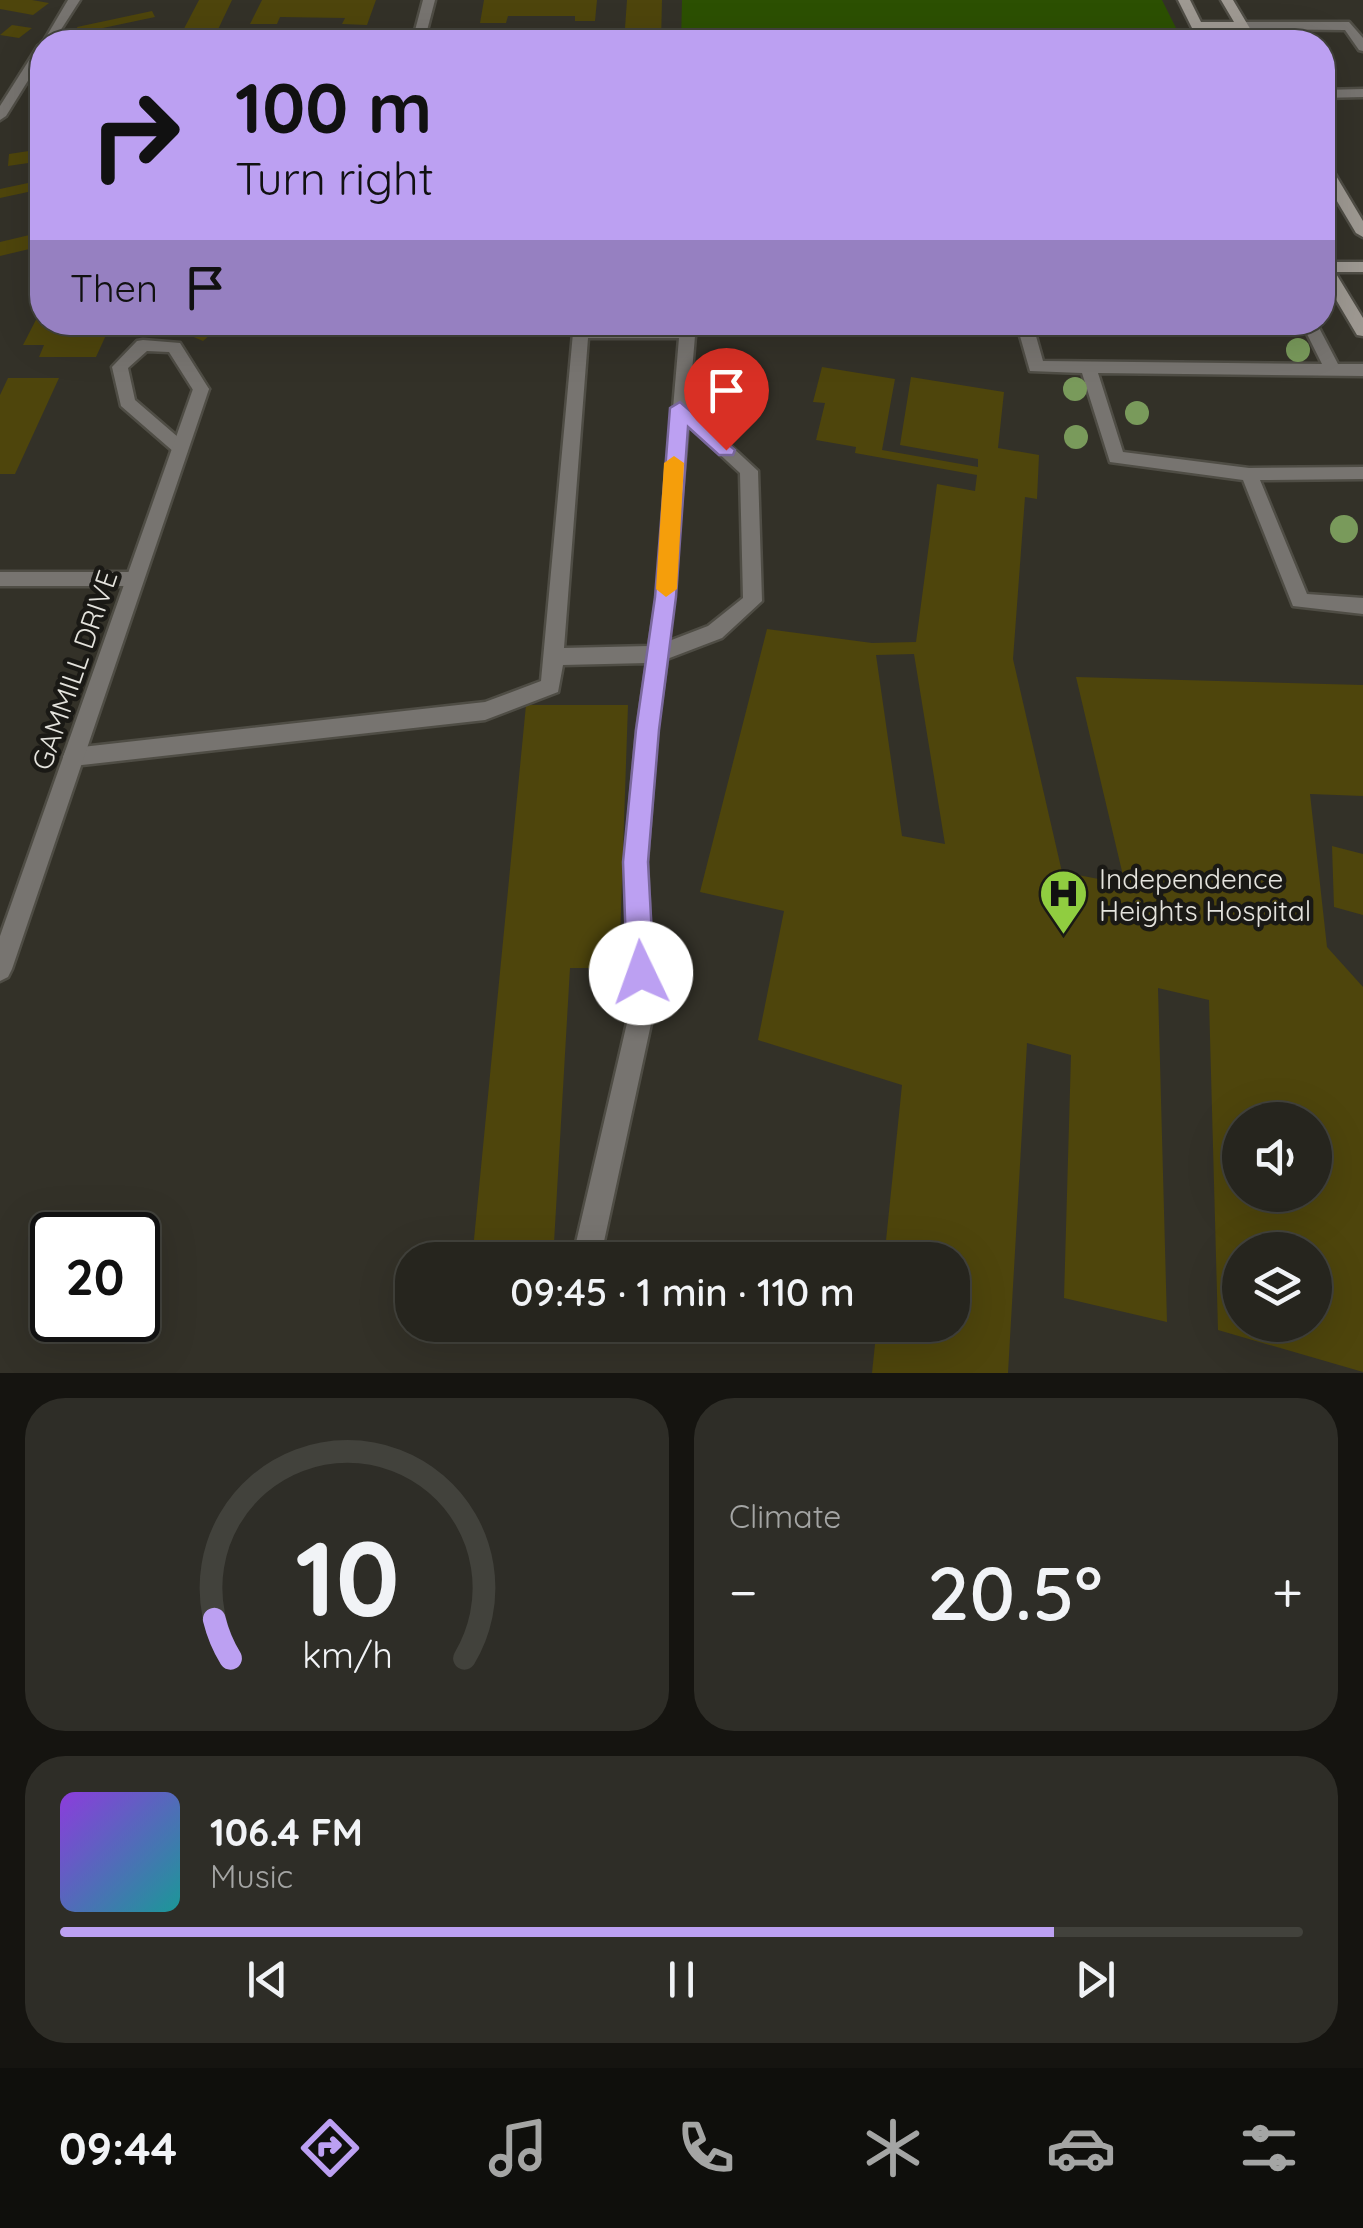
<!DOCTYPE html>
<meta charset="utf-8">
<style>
:root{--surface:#26251e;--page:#2e2d27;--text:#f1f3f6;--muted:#a4a5a4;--line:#42423c;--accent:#bca0f2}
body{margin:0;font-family:Quicksand,sans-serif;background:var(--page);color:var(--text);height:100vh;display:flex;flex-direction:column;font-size:38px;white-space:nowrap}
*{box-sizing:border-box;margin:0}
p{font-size:32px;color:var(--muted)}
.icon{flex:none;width:55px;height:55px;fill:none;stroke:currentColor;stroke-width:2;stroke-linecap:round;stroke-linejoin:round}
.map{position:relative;height:1373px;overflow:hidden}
.details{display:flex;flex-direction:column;gap:25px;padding:25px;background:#151410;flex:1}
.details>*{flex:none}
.guide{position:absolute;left:30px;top:30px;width:1305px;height:305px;border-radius:40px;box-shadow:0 10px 40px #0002,0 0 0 2px var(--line);background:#bca0f2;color:#111;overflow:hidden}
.controls{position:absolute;left:1222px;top:1102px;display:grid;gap:20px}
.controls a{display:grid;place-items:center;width:110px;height:110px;border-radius:50%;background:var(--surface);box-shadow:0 10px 40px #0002,0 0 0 2px var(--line);font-size:50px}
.speed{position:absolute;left:30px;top:1212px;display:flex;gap:20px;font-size:50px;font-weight:700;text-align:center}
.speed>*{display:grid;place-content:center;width:130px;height:130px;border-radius:50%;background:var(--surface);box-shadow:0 10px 40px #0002,0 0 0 2px var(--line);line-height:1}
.speed .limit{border:5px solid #111;border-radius:15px;background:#fff;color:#111}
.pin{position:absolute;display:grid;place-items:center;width:85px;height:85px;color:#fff;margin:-102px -42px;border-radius:50% 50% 50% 0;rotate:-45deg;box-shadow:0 0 10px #0007}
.pin .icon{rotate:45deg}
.me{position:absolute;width:110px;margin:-55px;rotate:357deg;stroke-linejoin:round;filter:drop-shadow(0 0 8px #0008)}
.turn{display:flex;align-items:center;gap:35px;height:210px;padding:0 40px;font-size:45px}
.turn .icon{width:130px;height:130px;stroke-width:2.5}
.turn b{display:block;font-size:70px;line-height:85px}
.then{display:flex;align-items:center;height:95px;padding:0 40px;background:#0003;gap:20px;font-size:38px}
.big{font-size:75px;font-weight:600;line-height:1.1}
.details .card{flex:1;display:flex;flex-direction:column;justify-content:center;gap:15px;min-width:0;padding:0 35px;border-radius:40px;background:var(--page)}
.details .dial{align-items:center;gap:0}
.dial svg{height:260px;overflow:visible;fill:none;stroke:var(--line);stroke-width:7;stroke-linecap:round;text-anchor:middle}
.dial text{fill:var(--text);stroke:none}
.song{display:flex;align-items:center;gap:30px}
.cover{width:120px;height:120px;border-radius:15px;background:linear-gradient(135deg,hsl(270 70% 55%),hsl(180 70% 35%))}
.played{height:10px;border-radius:5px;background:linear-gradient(90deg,var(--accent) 80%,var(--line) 80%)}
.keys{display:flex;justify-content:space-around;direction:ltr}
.heat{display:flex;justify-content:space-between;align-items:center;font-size:55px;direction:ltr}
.details .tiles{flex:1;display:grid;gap:25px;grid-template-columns:1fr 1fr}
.card:last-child{grid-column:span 2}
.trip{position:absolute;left:395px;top:1242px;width:575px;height:100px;border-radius:40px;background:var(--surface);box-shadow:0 10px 40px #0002,0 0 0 2px var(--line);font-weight:600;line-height:100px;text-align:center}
.dock{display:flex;height:160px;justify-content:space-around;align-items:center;background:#0f0f0c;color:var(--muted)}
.dock .icon{width:70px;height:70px}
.dock .current{color:var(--accent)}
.dock b{font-size:45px;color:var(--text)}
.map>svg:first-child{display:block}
.green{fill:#2c5002}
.building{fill:#4e450c;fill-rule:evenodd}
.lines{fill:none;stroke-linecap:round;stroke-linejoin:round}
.service-casing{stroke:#4f4d45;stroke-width:5}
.minor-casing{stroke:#4f4d45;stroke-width:5}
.secondary-casing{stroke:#4f4d45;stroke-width:5}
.service{fill:#777470;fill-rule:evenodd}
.minor{fill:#777470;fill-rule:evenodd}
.secondary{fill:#9e9992;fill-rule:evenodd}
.tree{fill:#799a5b}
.route{fill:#bca0f2;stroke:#7a689d;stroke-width:2.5}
.slow{fill:#f59e0b}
.labels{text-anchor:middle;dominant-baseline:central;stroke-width:9;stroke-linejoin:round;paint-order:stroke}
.street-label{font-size:28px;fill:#e4e3dd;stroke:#1a1915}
.poi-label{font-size:28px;fill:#e4e3dd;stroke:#1a1915;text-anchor:start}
</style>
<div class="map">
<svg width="1363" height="1373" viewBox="0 0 1363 1373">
<rect width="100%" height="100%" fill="#333128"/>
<path class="green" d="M682 0H1162L1183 42H681Z"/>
<g class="building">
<path d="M0 0H32L49 3 33 15 0 9Z"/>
<path d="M199 0H232L212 42H177Z"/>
<path d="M262 0H376L367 25 342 24 345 18 280 17 277 24H250Z"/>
<path d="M484 0H597L595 21H575V16H508L506 23H480Z"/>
<path d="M627 0H662L661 42H624Z"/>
<path d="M152 11 155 17 79 33 77 27Z"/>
<path d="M12 25 32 28 19 38 0 35Z"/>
<path d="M42 149V161L8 166 9 154Z"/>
<path d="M42 180V189L0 198V189Z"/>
<path d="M42 232V246L0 256V242Z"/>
<path d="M42 308V322H112L96 357H39L44 345H23Z"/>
<path d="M183 322H225L203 341 175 329Z"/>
<path d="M822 367 895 379 882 450 978 467V459L900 445 911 377 1004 392 998 448 1039 455 1037 499 1025 497 1013 659 1062 872 1125 884 1076 677 1363 685V796L1310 794 1327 947 1363 987V1372L1218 1330 1209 1000 1158 988 1167 1322 1064 1298 1071 1055 1027 1043 1008 1373H872L877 1325H952V1260H884L902 1085 758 1040 784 911 700 892 767 629 872 643 916 642 937 484 975 491 977 475 855 453 856 447 816 440 825 403 813 402ZM914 654 945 844 902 836 876 655ZM1240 1120H1315V1195H1240ZM1240 1250H1315V1325H1240Z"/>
<path d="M8 378H59L15 474H0V395Z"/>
<path d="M526 705H628L619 968H570L553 1260H472Z"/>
<path d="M1332 846 1363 854V915L1334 907Z"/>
</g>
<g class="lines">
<defs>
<g id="service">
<path d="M68 0H80L53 42 42 44Z"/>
<path d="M423 0H435L424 42H412Z"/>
<path d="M1243 22H1349L1363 38V51L1359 50 1345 30 1239 29V23Z"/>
<path d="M42 45V58L6 116 0 120V106L38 46Z"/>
<path d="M1363 89V97L1322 98V90Z"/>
<path d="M695 322H716L695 336 689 407 758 471 762 601 722 638 667 659 657 730 647 862 654 1010 600 1260H572L630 1010 625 862 637 730 647 663 563 665 558 692 485 720 73 766 66 764 63 757 66 750 73 748 485 702 541 681 573 333 581 328H685ZM588 338H679L657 597 649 646 564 648ZM688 425 740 473 743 598 708 626 669 641Z"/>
<path d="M1016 322H1032L1043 361 1322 364 1301 322H1316L1338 364H1363V376L1098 373 1123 452 1249 468 1363 467V479L1260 480 1307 594 1363 598V614L1293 606 1243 480 1110 462 1082 373 1030 371Z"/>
<path d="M143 340 180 343 209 389 201 395 195 393 169 352 147 351 128 368 135 400 186 444V452H174L121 406 112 367 137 341Z"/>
<path d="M0 572H135L144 579 135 586H0Z"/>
</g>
<path id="minor" d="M201 383 209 389 12 969 8 977 0 981V936L193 389Z"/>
<g id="secondary">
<path d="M1178 0H1190L1201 22H1234L1221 0H1233L1258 42H1246L1239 30H1205L1211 42H1199Z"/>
<path d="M1322 160 1329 164 1363 221V237L1356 233 1322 176Z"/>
<path d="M1322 258 1329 262H1363V272H1335L1363 318V336L1357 335 1322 276Z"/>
</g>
</defs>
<use href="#service" class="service-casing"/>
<use href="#minor" class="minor-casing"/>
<use href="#secondary" class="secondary-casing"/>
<use href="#service" class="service"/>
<use href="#minor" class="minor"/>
<use href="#secondary" class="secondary"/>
</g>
<g class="tree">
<circle cx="1298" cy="350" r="12"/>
<circle cx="1075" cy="389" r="12"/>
<circle cx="1137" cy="413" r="12"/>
<circle cx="1076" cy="437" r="12"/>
<circle cx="1344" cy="529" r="14"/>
</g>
<path class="route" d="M680 402 735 450 733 455H719L688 427 676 597 659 730 648 862 654 973 650 982 641 986 631 982 627 973 623 862 636 730 655 597 670 408Z"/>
<path class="slow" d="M674 456 684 463 677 589 666 597 656 589 664 463Z"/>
<defs>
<symbol id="hospital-pin" viewBox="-11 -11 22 30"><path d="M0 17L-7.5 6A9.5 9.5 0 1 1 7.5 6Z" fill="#90cd40" stroke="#1a1915"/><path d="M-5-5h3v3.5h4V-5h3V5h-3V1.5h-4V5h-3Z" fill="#111"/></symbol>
</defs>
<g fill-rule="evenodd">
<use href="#hospital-pin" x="1036" y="866" width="55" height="75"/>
</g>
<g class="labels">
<g class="street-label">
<text transform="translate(74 670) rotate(-71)">GAMMILL DRIVE</text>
</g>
<g class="poi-label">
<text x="1099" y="878">Independence<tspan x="1099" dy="32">Heights Hospital</tspan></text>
</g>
</g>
</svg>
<div class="controls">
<a><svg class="icon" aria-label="sound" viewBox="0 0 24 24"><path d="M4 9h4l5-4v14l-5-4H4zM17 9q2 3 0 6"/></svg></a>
<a><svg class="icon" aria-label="layers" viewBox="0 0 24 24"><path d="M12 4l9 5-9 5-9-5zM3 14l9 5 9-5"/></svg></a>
</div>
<div class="speed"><div class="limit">20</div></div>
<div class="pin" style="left:726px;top:450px;background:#d93025"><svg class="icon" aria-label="arrive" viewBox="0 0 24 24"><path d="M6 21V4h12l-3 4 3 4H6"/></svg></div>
<svg class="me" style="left:641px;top:973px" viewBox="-20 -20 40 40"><circle r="19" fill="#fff"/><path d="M0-13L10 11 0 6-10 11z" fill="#bca0f2"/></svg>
<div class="trip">09:45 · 1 min · 110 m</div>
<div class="guide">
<div class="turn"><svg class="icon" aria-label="right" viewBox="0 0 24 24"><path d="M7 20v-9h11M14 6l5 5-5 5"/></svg><div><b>100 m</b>Turn right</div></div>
<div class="then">Then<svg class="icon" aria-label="arrive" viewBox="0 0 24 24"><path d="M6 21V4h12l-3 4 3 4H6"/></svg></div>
</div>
</div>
<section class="details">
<div class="tiles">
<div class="card dial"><svg viewBox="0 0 100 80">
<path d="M14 69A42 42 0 1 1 86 69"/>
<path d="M14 69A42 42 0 0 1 9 57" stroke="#bca0f2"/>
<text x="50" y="56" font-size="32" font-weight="700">10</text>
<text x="50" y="72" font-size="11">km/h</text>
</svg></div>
<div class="card"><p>Climate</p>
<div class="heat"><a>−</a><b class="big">20.5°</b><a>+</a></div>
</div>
<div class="card">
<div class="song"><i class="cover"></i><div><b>106.4 FM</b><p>Music</p></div></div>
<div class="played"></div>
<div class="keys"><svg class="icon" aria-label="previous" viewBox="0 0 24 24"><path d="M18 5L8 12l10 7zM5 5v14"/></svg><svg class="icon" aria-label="pause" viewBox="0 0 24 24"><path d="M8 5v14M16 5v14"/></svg><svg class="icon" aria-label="next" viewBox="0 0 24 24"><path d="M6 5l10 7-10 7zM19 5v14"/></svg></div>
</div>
</div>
</section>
<nav class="dock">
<b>09:44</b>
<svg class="icon current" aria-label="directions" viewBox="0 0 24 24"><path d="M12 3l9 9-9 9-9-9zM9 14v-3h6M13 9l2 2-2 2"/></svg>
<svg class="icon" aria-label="music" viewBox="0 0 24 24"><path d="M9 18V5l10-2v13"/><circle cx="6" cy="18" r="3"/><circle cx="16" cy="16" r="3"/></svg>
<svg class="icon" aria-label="phone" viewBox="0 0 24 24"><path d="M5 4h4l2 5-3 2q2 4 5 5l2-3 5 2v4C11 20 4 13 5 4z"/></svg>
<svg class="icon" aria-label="climate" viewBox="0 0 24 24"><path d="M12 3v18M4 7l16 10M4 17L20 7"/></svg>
<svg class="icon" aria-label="car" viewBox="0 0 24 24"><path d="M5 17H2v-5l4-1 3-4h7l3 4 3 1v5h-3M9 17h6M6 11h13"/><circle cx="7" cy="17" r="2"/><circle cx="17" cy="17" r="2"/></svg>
<svg class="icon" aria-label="filters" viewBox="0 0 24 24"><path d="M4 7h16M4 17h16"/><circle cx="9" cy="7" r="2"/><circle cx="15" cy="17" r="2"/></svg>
</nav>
